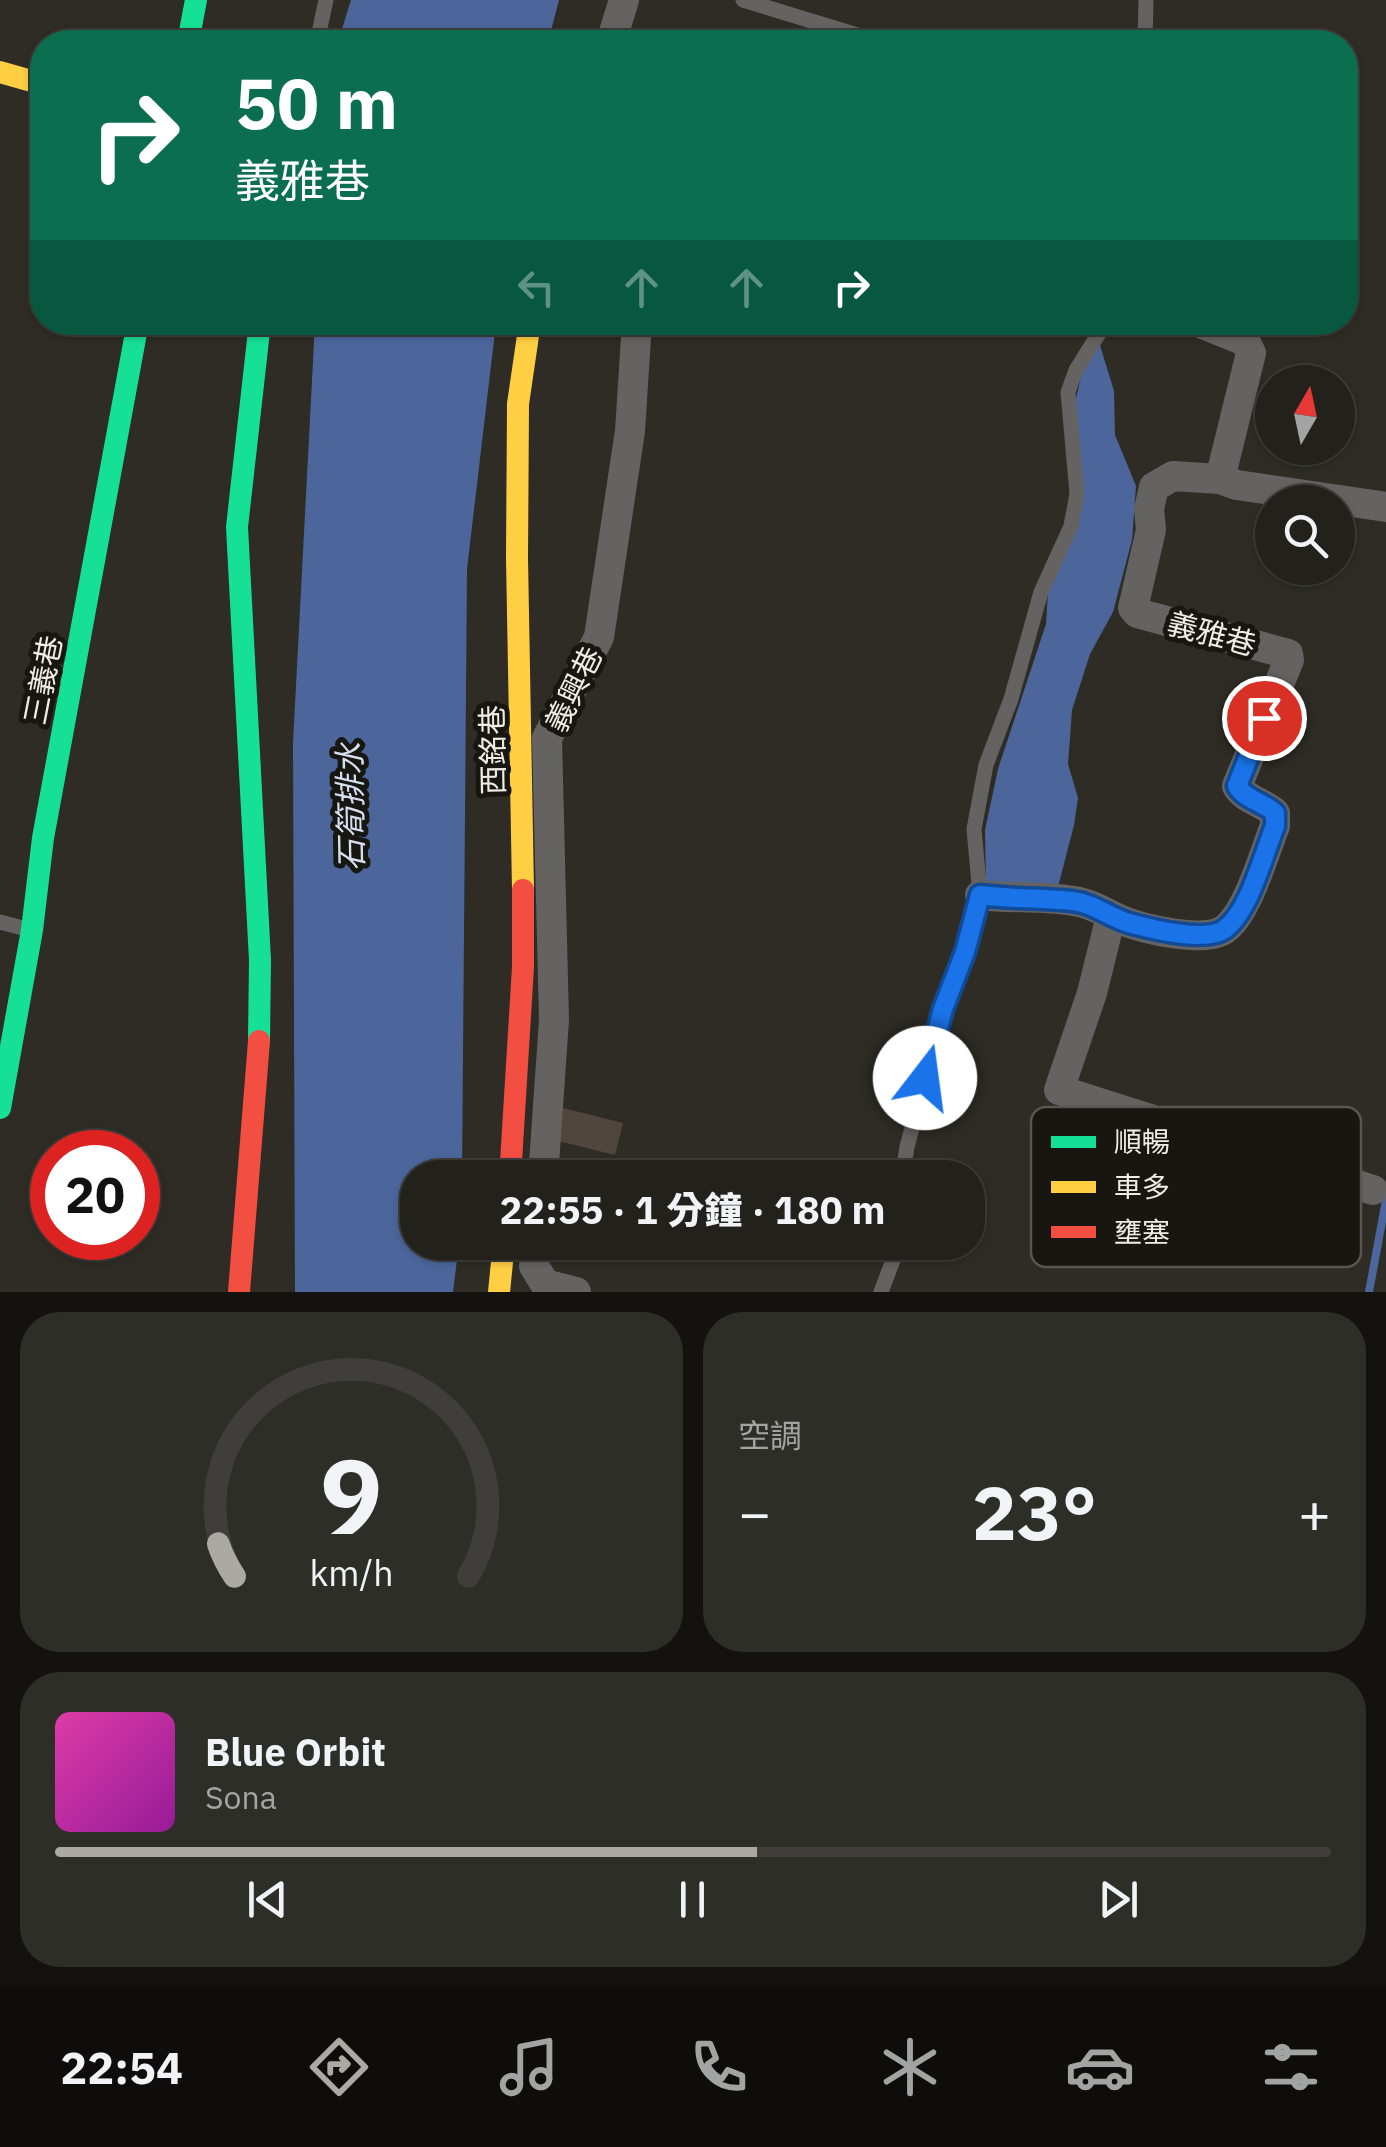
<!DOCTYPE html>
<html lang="zh-TW">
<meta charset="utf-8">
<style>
:root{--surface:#22211c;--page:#2e2e29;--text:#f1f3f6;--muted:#a2a3a3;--line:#3f3e3b;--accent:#aba9a1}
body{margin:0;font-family:"IBM Plex Sans","Noto Sans TC",sans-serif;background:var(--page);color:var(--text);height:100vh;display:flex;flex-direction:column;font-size:38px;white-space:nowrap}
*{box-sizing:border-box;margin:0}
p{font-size:32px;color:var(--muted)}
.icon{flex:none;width:55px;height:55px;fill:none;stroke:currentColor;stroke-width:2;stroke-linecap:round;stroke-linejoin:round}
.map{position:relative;height:1292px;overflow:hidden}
.panel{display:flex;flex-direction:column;gap:20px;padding:20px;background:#13120f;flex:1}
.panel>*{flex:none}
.hud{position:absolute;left:30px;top:30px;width:1328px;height:305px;border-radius:40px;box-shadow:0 2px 8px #0004,0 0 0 2px var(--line);background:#0b6e4f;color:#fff;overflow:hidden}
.needle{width:65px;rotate:9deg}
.tools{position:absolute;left:1255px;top:365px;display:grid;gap:20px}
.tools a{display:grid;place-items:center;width:100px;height:100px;border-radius:50%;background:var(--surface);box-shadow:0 2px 8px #0004,0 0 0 2px var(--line);font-size:50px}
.speed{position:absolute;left:30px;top:1130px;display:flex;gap:20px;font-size:50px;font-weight:700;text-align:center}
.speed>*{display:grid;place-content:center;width:130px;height:130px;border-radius:50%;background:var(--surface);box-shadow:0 2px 8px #0004,0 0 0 2px var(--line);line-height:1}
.speed .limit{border:15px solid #d22;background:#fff;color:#111}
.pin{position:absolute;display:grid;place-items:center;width:85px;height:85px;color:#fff;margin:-42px;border:5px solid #fff;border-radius:50%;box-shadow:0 2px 10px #0007}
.me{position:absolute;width:110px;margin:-55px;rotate:15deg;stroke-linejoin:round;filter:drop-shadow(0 0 8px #0008)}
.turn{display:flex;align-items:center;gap:35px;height:210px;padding:0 40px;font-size:45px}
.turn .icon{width:130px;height:130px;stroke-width:2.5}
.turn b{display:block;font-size:70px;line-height:85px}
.lanes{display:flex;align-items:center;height:95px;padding:0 40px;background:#0003;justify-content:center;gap:50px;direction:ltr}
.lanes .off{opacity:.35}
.big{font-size:75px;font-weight:800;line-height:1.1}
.panel .card{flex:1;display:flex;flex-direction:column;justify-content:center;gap:15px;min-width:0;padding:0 35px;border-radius:40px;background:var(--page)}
.panel .dial{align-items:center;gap:0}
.dial svg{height:260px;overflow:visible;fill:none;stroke:var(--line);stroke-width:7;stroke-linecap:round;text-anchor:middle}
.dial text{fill:var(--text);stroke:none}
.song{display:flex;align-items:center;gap:30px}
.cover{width:120px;height:120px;border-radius:15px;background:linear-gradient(135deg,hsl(320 70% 55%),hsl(300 70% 35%))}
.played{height:10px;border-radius:5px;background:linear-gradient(90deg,var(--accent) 55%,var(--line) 55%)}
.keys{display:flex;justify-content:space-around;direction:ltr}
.heat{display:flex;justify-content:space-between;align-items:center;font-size:55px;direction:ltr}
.panel .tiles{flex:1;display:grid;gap:20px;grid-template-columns:1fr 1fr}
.card:last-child{grid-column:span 2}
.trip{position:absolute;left:400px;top:1160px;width:585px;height:100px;border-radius:40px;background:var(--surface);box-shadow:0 2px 8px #0004,0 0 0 2px var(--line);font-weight:800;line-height:100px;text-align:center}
.dock{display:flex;height:160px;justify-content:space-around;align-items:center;background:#0e0d0b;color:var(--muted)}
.dock .icon{width:70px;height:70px}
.dock .selected{color:var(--accent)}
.dock b{font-size:45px;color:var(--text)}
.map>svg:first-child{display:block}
.water{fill:#4c669c}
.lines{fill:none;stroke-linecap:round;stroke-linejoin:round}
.stream{stroke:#4c669c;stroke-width:8}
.building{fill:#51463e}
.lane{stroke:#656362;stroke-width:15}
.street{stroke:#656362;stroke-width:30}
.fast{stroke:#16e098;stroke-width:22}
.slow{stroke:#ffcf43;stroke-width:22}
.jam{stroke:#f24e42;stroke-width:22}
.route-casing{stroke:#114b97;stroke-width:25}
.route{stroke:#1a73e8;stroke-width:18}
.labels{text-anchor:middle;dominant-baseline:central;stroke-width:10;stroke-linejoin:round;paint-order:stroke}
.street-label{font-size:30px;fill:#eeece4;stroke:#181610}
.water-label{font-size:32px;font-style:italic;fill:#d6dff0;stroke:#181610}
.key{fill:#181610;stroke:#585650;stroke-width:2.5}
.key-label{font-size:28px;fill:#eeece4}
</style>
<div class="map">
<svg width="1386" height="1292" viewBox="0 0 1386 1292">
<rect width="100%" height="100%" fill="#2e2c25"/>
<g class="water">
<path d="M351 0H559L548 42H338Z"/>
<path d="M315 323H496L467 569 462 1177 418 1178V1242L459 1243 453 1292H295L293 743Z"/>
<path d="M1099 342 1114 391 1115 435 1136 486 1132 540 1113 612 1090 654 1072 710 1068 764 1078 798 1074 825 1058 887H986L985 830 998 769 1046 624 1048 592 1070 545 1072 415 1082 373Z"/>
</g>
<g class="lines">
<path class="stream" d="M1369 1292 1386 1200"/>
</g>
<path class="building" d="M559 1107 623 1123 615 1155 550 1139Z"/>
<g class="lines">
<g class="lane">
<path d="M743 0 880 42"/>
<path d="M317 42 326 0"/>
<path d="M1145 42 1146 0"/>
<path d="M0 922 30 930"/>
<path d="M902 1178 907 1147 943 1009 965 952 980 895 974 829 986 765 1011 699 1041 592 1071 526 1077 494 1068 392 1076 370 1106 322"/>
<path d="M881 1292 895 1255V1242"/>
</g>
<g class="street">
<path d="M611 42 624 0"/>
<path d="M1198 322 1245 341 1251 353 1220 479 1237 485 1386 507"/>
<path d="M980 895C1012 899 1047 895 1079 902 1095 905 1107 914 1121 920 1143 929 1206 944 1225 929 1248 912 1264 853 1275 826V813C1263 802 1245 800 1237 786L1289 660 1288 654 1137 613 1133 608 1151 530 1149 509 1154 487 1173 476 1220 479"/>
<path d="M1111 916 1092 993 1059 1090 1373 1190"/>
<path d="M543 1178 554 1020 547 738 599 637 630 431 637 322"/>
<path d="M536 1242 534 1266 545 1284 576 1292"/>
</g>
<g class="fast">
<path d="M188 42 196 0"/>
<path d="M259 1041 260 960 237 527 260 322"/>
<path d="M0 1108 32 930 43 838 138 322"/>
</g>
<g class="slow">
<path d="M0 72 42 84"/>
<path d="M523 890 517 558 518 404 530 322"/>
<path d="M499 1292 504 1242"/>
</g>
<g class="jam">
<path d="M510 1178 523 967V890"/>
<path d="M239 1292 259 1041"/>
</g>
</g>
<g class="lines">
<defs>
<path id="route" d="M925 1078 943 1009 965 952 980 895C1010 899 1041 898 1072 901 1094 903 1108 917 1129 923 1151 929 1206 943 1225 929 1250 910 1263 855 1275 826V813C1264 802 1245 800 1237 786L1264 718"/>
</defs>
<use href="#route" class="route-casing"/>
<use href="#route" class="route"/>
</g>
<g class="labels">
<g class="street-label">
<text transform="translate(1212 633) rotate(15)">義雅巷</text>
<text transform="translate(42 680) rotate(-79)">三義巷</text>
<text transform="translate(573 689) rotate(-64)">義興巷</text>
<text transform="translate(492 750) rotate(-91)">西銘巷</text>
</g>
<g class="water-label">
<text transform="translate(350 807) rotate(-91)">石筍排水</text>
</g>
</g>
<rect x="1031" y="1107" width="330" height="160" rx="15" class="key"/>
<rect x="1051" y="1136" width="45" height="12" fill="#16e098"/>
<rect x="1051" y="1181" width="45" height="12" fill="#ffcf43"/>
<rect x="1051" y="1226" width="45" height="12" fill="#f24e42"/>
<g class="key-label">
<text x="1114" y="1152">順暢</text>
<text x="1114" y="1197">車多</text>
<text x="1114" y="1242">壅塞</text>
</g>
</svg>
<div class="tools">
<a><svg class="needle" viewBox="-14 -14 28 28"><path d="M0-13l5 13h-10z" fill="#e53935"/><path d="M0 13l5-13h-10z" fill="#a2a3a3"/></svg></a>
<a><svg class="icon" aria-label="search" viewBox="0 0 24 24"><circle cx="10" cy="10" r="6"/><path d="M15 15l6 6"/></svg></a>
</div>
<div class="speed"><div class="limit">20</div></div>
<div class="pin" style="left:1264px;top:718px;background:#d93025"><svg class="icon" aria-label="arrive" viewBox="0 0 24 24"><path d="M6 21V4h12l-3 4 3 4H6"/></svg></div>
<svg class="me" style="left:925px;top:1078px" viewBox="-20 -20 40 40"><circle r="19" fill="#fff"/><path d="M0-13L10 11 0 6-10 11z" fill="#1a73e8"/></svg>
<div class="trip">22:55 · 1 分鐘 · 180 m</div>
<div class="hud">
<div class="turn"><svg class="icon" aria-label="right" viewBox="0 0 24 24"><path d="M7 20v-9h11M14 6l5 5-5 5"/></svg><div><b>50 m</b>義雅巷</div></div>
<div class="lanes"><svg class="icon off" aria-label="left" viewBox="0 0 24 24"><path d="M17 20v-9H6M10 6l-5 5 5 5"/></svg><svg class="icon off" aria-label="ahead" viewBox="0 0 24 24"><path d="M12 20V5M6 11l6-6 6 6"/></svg><svg class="icon off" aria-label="ahead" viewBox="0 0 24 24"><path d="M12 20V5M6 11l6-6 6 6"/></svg><svg class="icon" aria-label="right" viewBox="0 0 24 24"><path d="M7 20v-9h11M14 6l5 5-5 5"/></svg></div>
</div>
</div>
<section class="panel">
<div class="tiles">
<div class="card dial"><svg viewBox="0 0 100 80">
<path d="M14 69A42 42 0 1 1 86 69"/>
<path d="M14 69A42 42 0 0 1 9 59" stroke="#aba9a1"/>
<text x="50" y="56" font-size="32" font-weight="700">9</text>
<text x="50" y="72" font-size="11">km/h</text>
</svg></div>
<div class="card"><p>空調</p>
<div class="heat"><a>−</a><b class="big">23°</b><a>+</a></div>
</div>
<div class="card">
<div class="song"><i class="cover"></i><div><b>Blue Orbit</b><p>Sona</p></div></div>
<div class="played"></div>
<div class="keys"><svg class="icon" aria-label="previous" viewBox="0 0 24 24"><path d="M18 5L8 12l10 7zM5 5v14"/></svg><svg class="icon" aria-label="pause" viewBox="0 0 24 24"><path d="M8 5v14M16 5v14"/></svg><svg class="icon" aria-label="next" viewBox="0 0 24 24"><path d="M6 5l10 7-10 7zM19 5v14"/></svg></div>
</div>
</div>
</section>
<nav class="dock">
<b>22:54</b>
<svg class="icon selected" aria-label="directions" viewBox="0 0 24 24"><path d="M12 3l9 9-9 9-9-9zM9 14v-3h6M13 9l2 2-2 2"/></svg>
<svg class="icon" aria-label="music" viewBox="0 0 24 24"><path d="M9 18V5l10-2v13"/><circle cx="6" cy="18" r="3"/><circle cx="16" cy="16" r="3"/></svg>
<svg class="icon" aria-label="phone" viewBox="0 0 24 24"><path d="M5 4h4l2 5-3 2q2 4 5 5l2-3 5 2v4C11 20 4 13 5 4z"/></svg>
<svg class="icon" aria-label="climate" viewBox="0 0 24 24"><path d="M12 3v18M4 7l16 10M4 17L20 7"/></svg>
<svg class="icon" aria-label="car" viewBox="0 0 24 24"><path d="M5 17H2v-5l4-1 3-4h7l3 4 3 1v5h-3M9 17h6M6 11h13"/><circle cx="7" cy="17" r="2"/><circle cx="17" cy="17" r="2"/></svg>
<svg class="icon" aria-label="filters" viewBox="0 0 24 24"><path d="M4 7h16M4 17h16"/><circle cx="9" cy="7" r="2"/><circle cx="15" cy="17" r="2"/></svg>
</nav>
